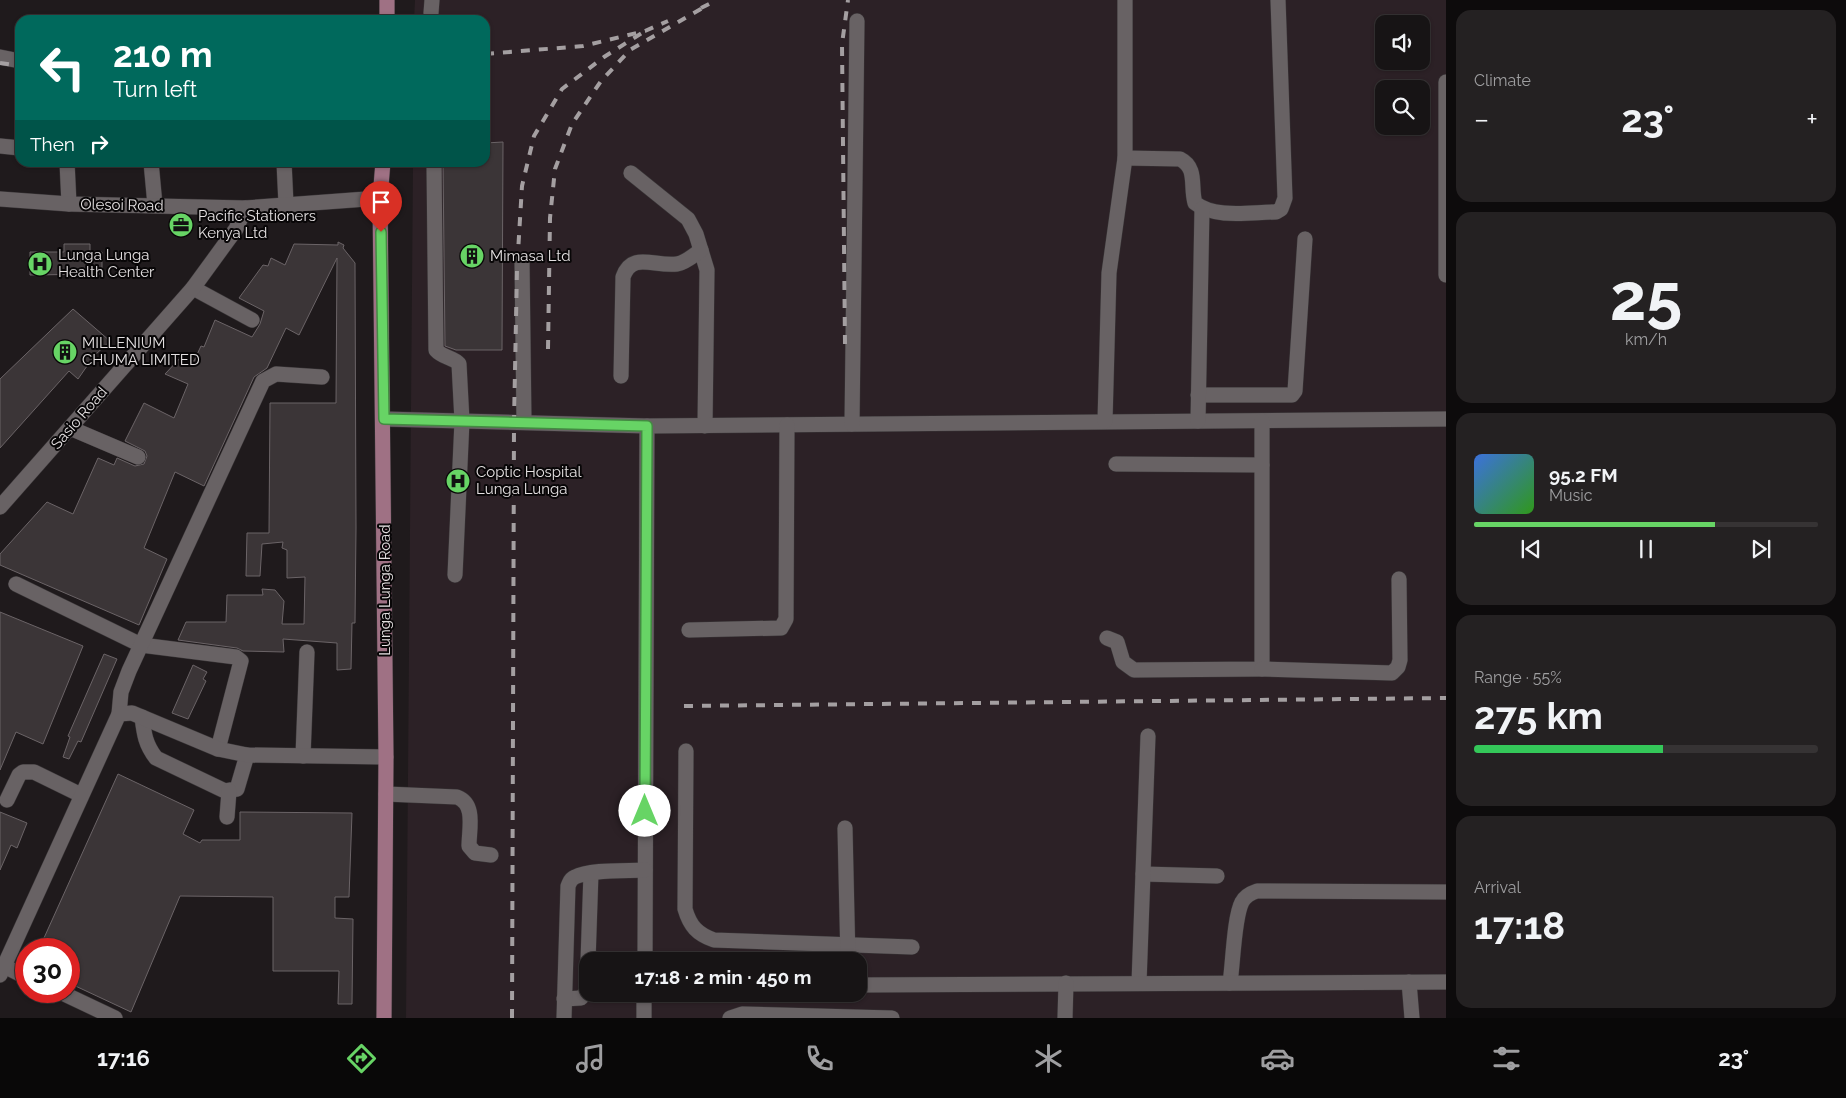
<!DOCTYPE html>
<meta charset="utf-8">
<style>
:root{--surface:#171415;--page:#242122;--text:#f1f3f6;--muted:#9e9ea0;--line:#363334;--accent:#67d465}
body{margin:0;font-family:Raleway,sans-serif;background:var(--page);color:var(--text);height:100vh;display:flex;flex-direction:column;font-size:19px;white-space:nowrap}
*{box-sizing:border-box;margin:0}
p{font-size:16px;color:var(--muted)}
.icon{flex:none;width:28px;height:28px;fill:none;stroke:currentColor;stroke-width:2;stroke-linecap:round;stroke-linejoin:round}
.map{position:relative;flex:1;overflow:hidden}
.panel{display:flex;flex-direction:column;gap:10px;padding:10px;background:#0d0b0c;width:400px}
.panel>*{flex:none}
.guide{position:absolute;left:15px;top:15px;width:475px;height:152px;border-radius:15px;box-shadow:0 1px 4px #0004,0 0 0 1px var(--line);background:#00695c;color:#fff;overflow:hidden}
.controls{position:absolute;left:1375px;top:15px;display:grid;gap:10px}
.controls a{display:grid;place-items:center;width:55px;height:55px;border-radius:10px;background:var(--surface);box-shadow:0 1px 4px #0004,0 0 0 1px var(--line);font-size:25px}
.speed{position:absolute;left:15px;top:938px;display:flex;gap:10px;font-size:25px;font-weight:700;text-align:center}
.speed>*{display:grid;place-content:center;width:65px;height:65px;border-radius:50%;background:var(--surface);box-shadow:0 1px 4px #0004,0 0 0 1px var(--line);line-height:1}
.speed .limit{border:8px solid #d22;background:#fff;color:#111}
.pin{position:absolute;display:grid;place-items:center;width:42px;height:42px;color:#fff;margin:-51px -21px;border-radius:50% 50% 50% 0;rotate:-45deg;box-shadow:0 0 5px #0007}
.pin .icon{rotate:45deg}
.me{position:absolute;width:55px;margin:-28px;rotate:0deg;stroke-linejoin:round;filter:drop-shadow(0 0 4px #0008)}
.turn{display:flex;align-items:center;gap:18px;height:105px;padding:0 15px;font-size:22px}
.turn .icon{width:65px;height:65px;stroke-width:2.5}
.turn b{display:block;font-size:35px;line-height:42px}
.then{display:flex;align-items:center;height:48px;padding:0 15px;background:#0003;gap:10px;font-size:19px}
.big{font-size:38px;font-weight:700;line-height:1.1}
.panel .tile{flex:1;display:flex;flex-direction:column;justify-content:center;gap:8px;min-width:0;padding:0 18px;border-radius:15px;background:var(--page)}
.panel .dial{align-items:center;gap:0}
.dial b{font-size:65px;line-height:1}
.song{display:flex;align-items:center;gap:15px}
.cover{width:60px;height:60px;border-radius:8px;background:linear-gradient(135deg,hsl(220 70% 55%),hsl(110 70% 35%))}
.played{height:5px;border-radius:2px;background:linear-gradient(90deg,var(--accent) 70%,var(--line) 70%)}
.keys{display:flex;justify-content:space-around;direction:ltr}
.heat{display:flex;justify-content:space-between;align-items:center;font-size:28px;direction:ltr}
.charge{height:8px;border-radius:4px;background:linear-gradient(90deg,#34c759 55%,var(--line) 0)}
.trip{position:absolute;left:579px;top:952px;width:288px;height:50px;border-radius:15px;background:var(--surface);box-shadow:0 1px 4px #0004,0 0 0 1px var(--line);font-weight:700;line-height:50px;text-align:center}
.dock{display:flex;height:80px;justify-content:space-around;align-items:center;background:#090808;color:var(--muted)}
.dock .icon{width:35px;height:35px}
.dock .on{color:var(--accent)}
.dock b{font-size:22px;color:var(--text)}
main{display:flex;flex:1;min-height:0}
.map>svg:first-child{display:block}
.built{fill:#2c2126;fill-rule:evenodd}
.building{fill:#3b3537;stroke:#6b6467}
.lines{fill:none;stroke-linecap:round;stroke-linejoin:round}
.minor-casing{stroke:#393537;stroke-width:16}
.major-casing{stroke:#393537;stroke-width:16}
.minor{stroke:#686264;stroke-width:15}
.major{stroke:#9f7184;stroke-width:15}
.rail{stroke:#a49fa1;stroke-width:4;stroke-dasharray:9 9;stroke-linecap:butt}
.route-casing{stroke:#438a42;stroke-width:12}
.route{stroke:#67d465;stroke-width:9}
.labels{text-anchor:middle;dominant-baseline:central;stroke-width:4;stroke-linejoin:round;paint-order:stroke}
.street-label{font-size:15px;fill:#e4e0e1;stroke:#080607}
.poi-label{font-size:15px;fill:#e4e0e1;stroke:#080607;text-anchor:start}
</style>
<main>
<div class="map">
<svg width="1446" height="1018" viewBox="0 0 1446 1018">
<rect width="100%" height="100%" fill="#1f1a1c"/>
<path class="built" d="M415 0H1446V1018H406L413 163 485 162V20H414ZM1384 24H1421V61H1384ZM1384 89H1421V126H1384ZM588 961H858V994H588Z"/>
<g class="building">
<path d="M503 142 502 350H456L445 346 443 162H485V143Z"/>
<path d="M338 242 344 245 343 248 355 263 356 528 355 623H352L351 669 337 670V643L283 639 284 652 243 651 237 648 178 640 186 622H226L227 595H263L262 589 275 590 284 601 282 624H304L305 577 287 578V550L282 548 283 542 262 544 260 576H246L247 533H269L270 403H336L337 258 299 335 286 328 267 368 254 377 204 486 175 472 144 548 167 559 139 625 0 565V554L47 502 73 514 98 458 114 465 117 458 135 466 144 464 147 456 145 451 125 441 144 403 174 418 188 384 165 374 182 356 194 361 201 346 204 347 215 320 252 337 260 324 264 311 239 298 263 265 268 266 271 258 285 265 294 244 338 245Z"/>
<path d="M64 244H90V252H102V274L30 275V252H64Z"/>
<path d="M73 309 110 341 94 356 78 379 69 371 0 448V379Z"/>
<path d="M0 612 83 646 43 744 16 732 0 770Z"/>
<path d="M104 654 117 659 81 742 78 741 69 759 63 757 70 737 68 736Z"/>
<path d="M193 665 207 672 203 679 206 681 188 719 172 713Z"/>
<path d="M118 774 194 810 183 834 200 843 202 840H240V812L352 813 349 897H335V918L353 919 352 1004H338L339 971H273V897L180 896 131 1012 69 983V949H39Z"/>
<path d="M0 812 27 823 17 848 11 845 0 870Z"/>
</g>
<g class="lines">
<defs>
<g id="minor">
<path d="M431 13 432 0"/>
<path d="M0 57 20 61"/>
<path d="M1446 82V275"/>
<path d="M0 146 20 148"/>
<path d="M1125 158 1180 159C1198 168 1190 187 1195 203 1215 219 1251 212 1276 212L1281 209 1285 198 1278 0"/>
<path d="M67 162 69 204"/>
<path d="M151 162 155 205"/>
<path d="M284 162 286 204"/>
<path d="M434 162 436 350C443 358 453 357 459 364L462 421 455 575"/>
<path d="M631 173 688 219 696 234 707 270 705 426"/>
<path d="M0 199 69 204 245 208 380 198"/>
<path d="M522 260 524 422"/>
<path d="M193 288 252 320"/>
<path d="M621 376 623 277C632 251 654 267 677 264 685 263 694 255 701 250"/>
<path d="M1198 395H1292L1295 391 1305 239"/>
<path d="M384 419 647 426 1446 419"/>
<path d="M1105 421 1109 273 1125 158V0"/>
<path d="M1198 421 1202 209"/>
<path d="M852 424 857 21"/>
<path d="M70 428 138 457"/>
<path d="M1116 464 1262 465"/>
<path d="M0 507 193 288 236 229 245 208"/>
<path d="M16 584 141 645 236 657 241 661 218 749"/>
<path d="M689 630 781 628 786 619 787 425"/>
<path d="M1107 638 1117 642 1123 662 1134 670 1262 669V421"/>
<path d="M1262 669 1392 673 1398 667 1400 660 1399 579"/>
<path d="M119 714 121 692 129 671 263 381 276 374 322 377"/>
<path d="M142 717C144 733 145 744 156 758L225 791 237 789 247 755"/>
<path d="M686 751 685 909C690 926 697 934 714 940L912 947"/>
<path d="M303 756 307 652"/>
<path d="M386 794 457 797C476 804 469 829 469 846L475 853 491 855"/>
<path d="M7 800 19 775 23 772H34L81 795"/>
<path d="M227 817 229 791"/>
<path d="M845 828 848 961"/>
<path d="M1143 874 1217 876"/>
<path d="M588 961 591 873"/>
<path d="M645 961 647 426"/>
<path d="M4 966 26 977"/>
<path d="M0 975 119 714 132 713 218 749 247 755 386 757"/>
<path d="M1409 982 1412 1018"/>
<path d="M1139 983 1148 736"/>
<path d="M1230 983C1233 964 1234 917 1242 902 1245 896 1251 893 1257 891L1446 892"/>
<path d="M858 985 1446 982"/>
<path d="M58 991 115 1018"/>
<path d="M564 999 581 998 586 992 588 984"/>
<path d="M564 1018 568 886C570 882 570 879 575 877 590 869 627 871 645 870"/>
<path d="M644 1018V994"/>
<path d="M730 1018 742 1014 892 1018"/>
<path d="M1065 1018 1066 983"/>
</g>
<g id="major">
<path d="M387 0V20"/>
<path d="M383 162 380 198 386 757 384 1018"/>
</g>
</defs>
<use href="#minor" class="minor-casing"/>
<use href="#major" class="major-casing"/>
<use href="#minor" class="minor"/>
<use href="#major" class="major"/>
<g class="rail">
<path d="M701 8 717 0"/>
<path d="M485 54 583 46 645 31 668 21"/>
<path d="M0 63 20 66"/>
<path d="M845 344 842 44 848 0"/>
<path d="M548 349 550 218 555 169 572 124 601 81 630 50 706 6"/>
<path d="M684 706 1446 698"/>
<path d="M512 1018 514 422 517 269 522 186 534 136 562 89 604 57 645 31"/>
</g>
</g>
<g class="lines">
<defs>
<path id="route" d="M381 232 384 419 647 426 645 811"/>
</defs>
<use href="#route" class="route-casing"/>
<use href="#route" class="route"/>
</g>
<defs>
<symbol id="office-disc" viewBox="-11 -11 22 22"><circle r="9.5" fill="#67d465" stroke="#080607"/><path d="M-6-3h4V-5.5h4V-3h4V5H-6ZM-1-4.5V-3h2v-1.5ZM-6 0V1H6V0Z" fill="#111"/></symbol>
<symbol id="building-disc" viewBox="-11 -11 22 22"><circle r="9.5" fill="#67d465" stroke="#080607"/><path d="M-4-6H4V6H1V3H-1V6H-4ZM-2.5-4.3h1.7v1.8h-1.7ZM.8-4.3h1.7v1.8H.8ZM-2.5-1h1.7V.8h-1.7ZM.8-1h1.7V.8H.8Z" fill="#111"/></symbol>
<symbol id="hospital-disc" viewBox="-11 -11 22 22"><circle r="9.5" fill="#67d465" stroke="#080607"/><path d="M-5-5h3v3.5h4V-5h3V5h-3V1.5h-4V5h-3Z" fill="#111"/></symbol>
</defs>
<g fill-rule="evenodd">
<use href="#office-disc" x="167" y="211" width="28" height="28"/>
<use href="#building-disc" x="458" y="242" width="28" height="28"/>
<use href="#hospital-disc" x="26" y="250" width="28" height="28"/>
<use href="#building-disc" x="51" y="338" width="28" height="28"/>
<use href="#hospital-disc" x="444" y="467" width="28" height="28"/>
</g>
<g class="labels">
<g class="street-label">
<text transform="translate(122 205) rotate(1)">Olesoi Road</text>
<text transform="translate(79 418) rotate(-49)">Sasio Road</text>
<text transform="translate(385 590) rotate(-90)">Lunga Lunga Road</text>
</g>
<g class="poi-label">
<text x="198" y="216">Pacific Stationers<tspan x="198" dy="17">Kenya Ltd</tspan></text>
<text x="58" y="255">Lunga Lunga<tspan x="58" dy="17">Health Center</tspan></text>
<text x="490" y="256">Mimasa Ltd</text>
<text x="82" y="343">MILLENIUM<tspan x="82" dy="17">CHUMA LIMITED</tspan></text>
<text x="476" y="472">Coptic Hospital<tspan x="476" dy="17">Lunga Lunga</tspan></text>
</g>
</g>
</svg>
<div class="controls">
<a><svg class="icon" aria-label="sound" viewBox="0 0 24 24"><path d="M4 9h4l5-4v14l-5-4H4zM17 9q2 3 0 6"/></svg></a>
<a><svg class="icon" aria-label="search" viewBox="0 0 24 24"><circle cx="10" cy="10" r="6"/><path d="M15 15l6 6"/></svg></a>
</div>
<div class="speed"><div class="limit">30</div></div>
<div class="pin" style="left:381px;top:232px;background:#d93025"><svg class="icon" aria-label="arrive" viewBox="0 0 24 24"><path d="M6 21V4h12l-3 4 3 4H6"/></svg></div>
<svg class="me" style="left:645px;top:811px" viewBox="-20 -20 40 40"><circle r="19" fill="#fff"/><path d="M0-13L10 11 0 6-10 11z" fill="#67d465"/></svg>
<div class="trip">17:18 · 2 min · 450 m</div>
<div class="guide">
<div class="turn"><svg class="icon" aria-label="left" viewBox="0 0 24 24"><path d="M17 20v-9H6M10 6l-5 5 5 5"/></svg><div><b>210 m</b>Turn left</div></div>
<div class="then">Then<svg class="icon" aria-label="right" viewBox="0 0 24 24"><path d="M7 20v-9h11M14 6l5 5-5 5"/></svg></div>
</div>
</div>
<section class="panel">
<div class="tile"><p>Climate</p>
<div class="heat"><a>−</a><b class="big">23°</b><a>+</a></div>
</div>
<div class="tile dial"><b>25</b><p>km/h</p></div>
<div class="tile">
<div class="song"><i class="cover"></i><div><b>95.2 FM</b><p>Music</p></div></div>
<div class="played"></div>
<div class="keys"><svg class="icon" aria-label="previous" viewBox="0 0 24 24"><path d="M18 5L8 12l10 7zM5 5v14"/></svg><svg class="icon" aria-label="pause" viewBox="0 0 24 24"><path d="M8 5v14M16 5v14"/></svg><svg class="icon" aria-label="next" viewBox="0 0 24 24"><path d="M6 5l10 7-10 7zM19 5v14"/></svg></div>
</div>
<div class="tile"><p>Range · 55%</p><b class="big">275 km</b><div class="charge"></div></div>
<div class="tile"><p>Arrival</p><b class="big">17:18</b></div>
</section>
</main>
<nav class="dock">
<b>17:16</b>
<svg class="icon on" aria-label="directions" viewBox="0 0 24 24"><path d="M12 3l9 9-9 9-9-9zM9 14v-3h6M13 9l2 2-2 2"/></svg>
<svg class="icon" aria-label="music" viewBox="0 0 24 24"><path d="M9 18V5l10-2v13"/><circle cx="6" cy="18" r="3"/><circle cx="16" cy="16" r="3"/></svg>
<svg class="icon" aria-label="phone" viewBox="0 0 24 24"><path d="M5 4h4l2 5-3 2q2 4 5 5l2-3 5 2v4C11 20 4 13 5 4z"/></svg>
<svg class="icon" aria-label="climate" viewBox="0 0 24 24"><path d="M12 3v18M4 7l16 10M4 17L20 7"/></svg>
<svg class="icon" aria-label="car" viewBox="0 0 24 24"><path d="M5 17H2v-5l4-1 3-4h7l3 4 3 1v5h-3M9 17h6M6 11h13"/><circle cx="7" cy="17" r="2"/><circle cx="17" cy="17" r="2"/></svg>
<svg class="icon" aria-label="filters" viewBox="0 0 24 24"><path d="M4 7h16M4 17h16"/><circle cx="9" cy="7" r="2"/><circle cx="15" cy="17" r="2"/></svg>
<b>23°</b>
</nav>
